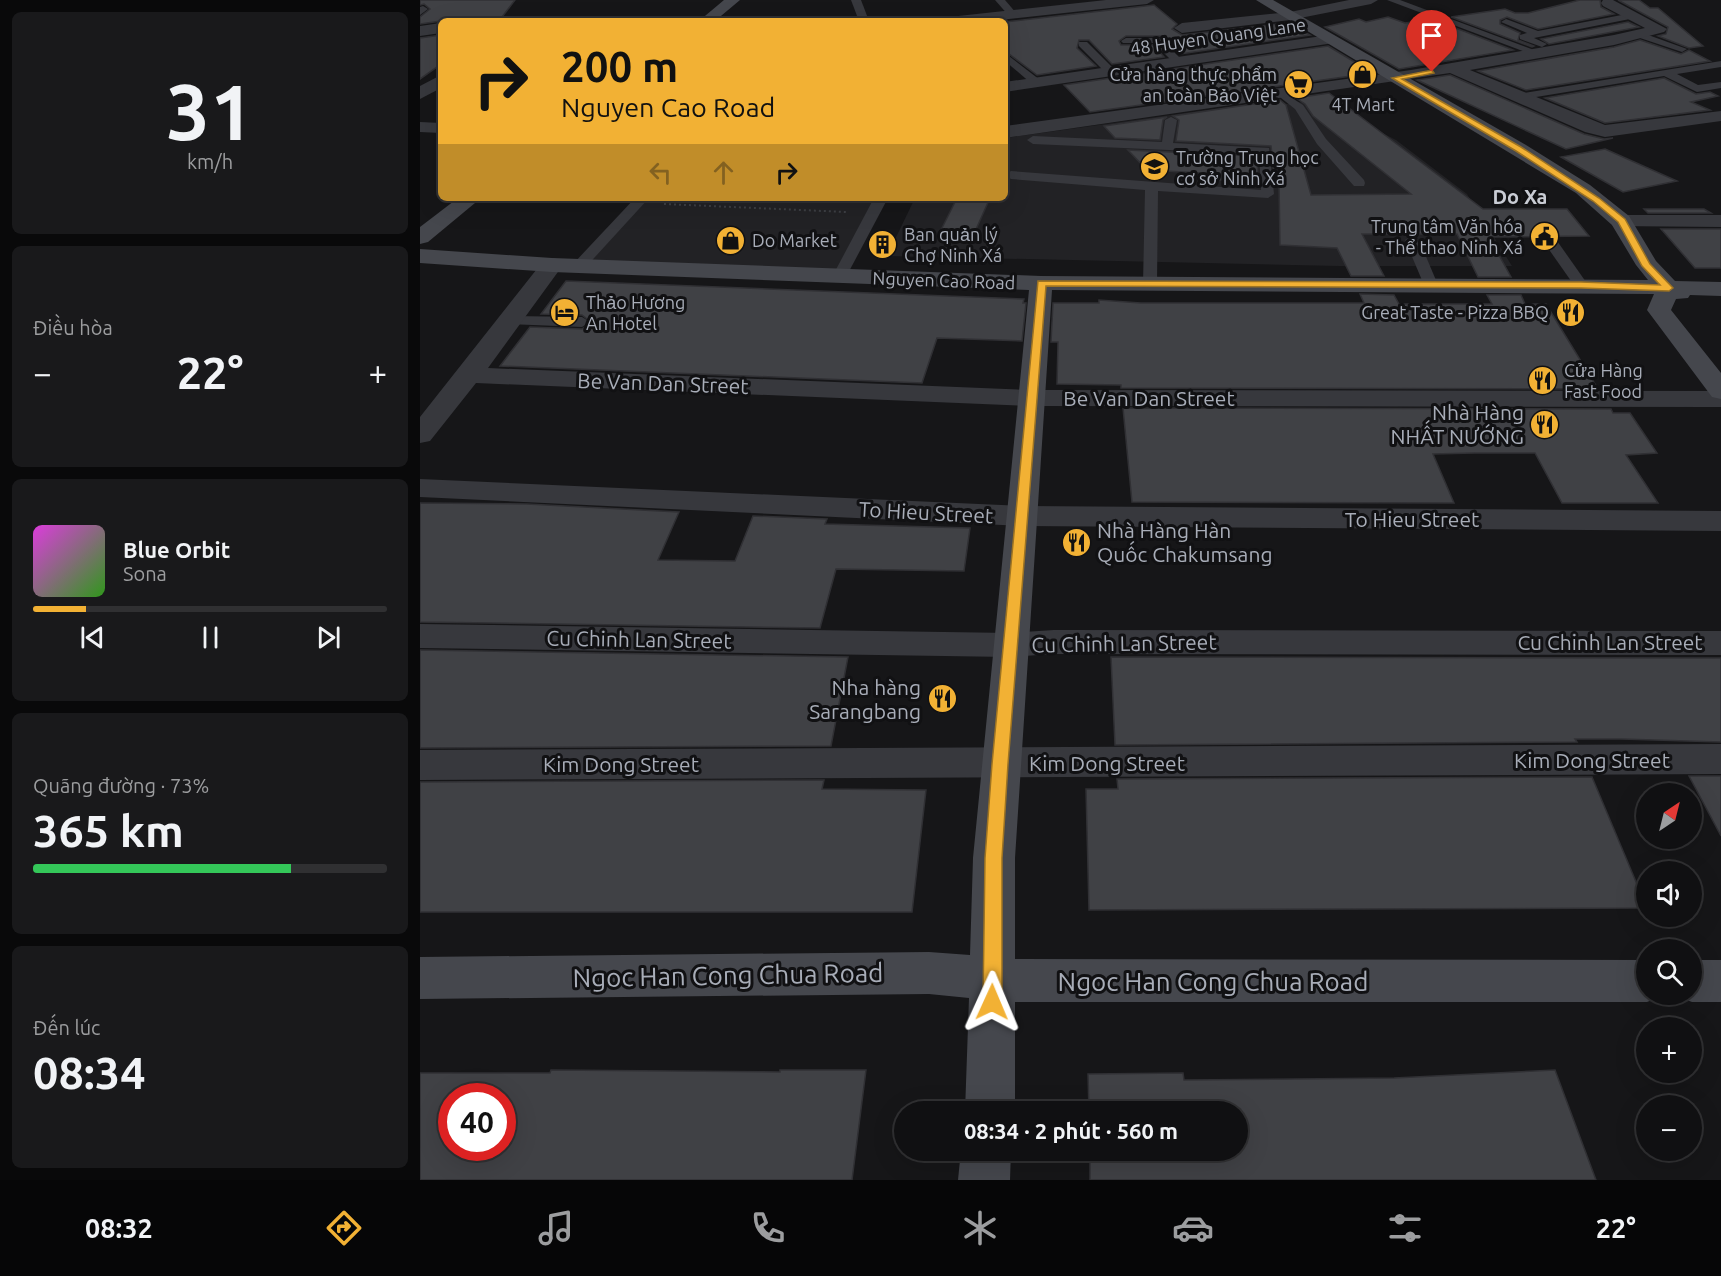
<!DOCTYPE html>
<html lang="vi">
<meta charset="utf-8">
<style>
:root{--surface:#101012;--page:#19191b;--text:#f1f3f6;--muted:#9c9d9f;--line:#303032;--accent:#f2b134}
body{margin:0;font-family:Ubuntu,sans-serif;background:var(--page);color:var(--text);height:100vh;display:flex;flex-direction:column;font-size:22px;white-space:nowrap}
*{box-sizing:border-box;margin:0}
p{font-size:20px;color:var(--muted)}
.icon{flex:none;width:33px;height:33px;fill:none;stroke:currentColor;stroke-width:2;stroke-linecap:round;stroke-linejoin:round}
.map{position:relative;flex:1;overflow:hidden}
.sheet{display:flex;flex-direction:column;gap:12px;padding:12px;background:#09090a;width:420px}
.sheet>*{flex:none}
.top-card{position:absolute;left:18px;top:18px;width:570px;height:183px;border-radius:9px;box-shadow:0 6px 24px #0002,0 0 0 2px var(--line);background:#f2b134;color:#111;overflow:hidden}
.needle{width:39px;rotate:35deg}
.fabs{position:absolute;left:1216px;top:783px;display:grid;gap:12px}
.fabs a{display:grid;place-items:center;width:66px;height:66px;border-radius:50%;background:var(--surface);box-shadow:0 6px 24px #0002,0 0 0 2px var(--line);font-size:30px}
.speed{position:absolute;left:18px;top:1083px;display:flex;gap:12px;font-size:30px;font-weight:700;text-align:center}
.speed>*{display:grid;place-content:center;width:78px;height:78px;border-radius:50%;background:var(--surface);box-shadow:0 6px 24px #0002,0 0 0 2px var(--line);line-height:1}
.speed .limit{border:9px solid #d22;background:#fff;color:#111}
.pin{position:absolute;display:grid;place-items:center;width:51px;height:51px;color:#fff;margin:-62px -26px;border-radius:50% 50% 50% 0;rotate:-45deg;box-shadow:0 0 6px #0007}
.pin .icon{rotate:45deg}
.me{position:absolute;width:66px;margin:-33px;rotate:1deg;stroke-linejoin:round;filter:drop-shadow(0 0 4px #0008)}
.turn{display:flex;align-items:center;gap:21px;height:126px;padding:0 24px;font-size:27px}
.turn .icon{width:78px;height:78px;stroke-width:2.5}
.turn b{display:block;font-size:42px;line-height:51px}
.lanes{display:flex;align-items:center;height:57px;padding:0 24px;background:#0003;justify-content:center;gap:30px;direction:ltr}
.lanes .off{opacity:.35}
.big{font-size:45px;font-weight:700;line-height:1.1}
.sheet .card{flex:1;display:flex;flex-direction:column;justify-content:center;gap:9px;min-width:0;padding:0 21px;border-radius:9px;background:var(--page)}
.sheet .dial{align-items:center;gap:0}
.dial b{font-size:78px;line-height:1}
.song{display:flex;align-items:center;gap:18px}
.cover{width:72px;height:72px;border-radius:9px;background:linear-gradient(135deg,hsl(300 70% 55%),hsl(110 70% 35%))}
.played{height:6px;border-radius:3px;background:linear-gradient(90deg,var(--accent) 15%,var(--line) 15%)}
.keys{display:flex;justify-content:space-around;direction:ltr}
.heat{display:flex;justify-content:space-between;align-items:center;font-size:33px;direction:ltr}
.charge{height:9px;border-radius:4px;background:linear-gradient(90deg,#34c759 73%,var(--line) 0)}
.trip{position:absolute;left:474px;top:1101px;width:354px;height:60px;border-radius:30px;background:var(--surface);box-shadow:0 6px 24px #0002,0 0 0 2px var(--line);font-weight:700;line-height:60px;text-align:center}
.menu{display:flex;height:96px;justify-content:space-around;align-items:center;background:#060607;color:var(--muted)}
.menu .icon{width:42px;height:42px}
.menu .current{color:var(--accent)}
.menu b{font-size:27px;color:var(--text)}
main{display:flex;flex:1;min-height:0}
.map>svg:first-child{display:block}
.built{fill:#222225}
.building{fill:#404145;stroke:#303034;stroke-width:1.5;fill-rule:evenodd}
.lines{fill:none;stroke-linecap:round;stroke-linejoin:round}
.path{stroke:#3d3f44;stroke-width:2;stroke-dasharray:2 3;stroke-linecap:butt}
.lane{fill:#37383d;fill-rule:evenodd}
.street{fill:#37383d;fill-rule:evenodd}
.secondary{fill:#45474d;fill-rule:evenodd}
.route{fill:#f2b134;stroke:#9d7322;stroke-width:1.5}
.labels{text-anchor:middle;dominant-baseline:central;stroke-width:6;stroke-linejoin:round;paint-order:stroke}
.far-street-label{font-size:18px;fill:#a8adb8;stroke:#111113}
.far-poi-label{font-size:18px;fill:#a8adb8;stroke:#111113;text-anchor:start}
.far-quarter-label{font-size:20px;font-weight:bold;fill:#c9ccd4;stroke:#111113}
.street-label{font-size:21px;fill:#a8adb8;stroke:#111113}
.poi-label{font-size:21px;fill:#a8adb8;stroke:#111113;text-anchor:end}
.near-street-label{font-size:26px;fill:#a8adb8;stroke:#111113}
</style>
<main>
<section class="sheet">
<div class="card dial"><b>31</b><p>km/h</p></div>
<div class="card"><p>Điều hòa</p>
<div class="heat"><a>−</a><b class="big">22°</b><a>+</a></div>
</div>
<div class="card">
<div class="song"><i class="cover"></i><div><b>Blue Orbit</b><p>Sona</p></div></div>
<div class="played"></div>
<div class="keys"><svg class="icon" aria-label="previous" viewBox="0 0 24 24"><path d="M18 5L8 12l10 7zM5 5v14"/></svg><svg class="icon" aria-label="pause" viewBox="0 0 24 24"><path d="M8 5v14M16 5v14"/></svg><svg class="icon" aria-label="next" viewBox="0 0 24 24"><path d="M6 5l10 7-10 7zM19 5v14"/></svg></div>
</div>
<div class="card"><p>Quãng đường · 73%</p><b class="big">365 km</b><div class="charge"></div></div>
<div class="card"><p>Đến lúc</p><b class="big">08:34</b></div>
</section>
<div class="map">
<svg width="1301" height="1180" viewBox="0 0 1301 1180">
<rect width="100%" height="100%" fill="#161618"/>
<g class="built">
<path d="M898 100 976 140 1047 194 1092 266H919L467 256 495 198H585V138L844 102 859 105Z"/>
<path d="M222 198H461L419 277 159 266Z"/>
</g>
<g class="building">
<path d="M0 0H95L79 21H21L0 24V17L10 9 4 4 0 5Z"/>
<path d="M1160 0H1180L1181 7 1194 14 1118 29 1087 17 1080 20V24L1100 33 1098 40 1114 46 1112 47 1031 17 1085 9 1095 13H1108Z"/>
<path d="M1198 0H1219L1230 8H1238L1283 46 1269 48 1238 36 1246 34 1248 27Z"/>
<path d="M734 5 757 24 752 29 762 35 867 23 890 35 760 54 740 36H706L699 41 701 45H733L744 57 692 64 669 40H659L657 48 676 66 617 75 585 51V22Z"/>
<path d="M968 17 985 23 1012 19 1093 50 979 69 905 27 939 19 946 22Z"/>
<path d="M1208 22 1219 27 1129 44 1121 39Z"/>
<path d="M21 35V64L0 79V38Z"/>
<path d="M1220 40 1261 54 1269 50 1290 61 1106 90 1058 71 1194 47Z"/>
<path d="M908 46 953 73 670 112 644 85Z"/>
<path d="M1030 75 1164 134 1184 139 1193 138 1146 149 997 80Z"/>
<path d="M1244 78 1276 94 1290 92 1298 96 1271 102 1290 110 1185 123 1125 98Z"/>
<path d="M909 93 1063 209H1147L1169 236 1069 237 1091 277H1058L1037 234H942L964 276H931L917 248 860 245 859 184 855 183 851 146 756 141 759 120 753 116 860 100 866 105 891 195 991 194 893 116 885 104 876 98Z"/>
<path d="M747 117 743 120 740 140 695 138 684 126Z"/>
<path d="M1185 149 1257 181 1203 192 1141 157Z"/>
<path d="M708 150 837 156 838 182 798 180 799 174 727 170Z"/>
<path d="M537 198H570L553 236 519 234Z"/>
<path d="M1224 209H1284L1291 213H1228Z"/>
<path d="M1241 229H1301V268H1275Z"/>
<path d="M146 281 604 299 603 303H606L602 341 517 338 502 383 80 366 110 327 162 329 172 323 162 315 121 314Z"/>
<path d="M940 294 974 295 979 304H1072L1067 295H1101L1105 304H1126L1178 389 701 388V385L637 384 638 342H631L633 303H679V300L721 303H944Z"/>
<path d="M703 408 1191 409 1193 413H1210L1237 453 1206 455 1238 503H1142L1115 453H1055L1013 454 1034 503 712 502Z"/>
<path d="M0 503 107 504 259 512 238 560 315 561 333 516 407 519 405 524 550 528 544 571 416 569 400 628 0 622Z"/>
<path d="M0 650 428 657 411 746 0 748Z"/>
<path d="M691 657 1301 658V742L1201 739H1155L1157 742 695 745Z"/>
<path d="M1269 776H1301V836Z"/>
<path d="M1172 777 1227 908 669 910 666 789H698L697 779Z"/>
<path d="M404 780 402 789 506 790 492 912H0V782Z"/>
<path d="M131 1070 360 1072V1070H446L432 1180H0V1073H130ZM32 1096H82V1148H32Z"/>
<path d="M1135 1070 1176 1180H670V1150H818V1112H669L668 1074 763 1073 764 1080 974 1078Z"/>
</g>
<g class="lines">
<path class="path" d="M244 204 426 212"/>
<g class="lane">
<path d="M431 0H441L449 21H439Z"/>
<path d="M575 0H585L597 14 595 16H589Z"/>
<path d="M967 0H980L1122 53 1113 55Z"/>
<path d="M3 6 8 9 0 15V7Z"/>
<path d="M1212 13 1217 16 1215 18 1114 38 1127 44 1122 47 1100 39V35L1107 33 1081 22 1086 19 1118 31Z"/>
<path d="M1214 32H1220L1267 49 1262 52 1214 36Z"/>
<path d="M706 38H740L764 62 755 64 734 43H703L701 41Z"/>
<path d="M659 42H667L695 70V74H687L659 46Z"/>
<path d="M585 53 620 80V84H612L585 61Z"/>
<path d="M1301 61V67L1257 74 1278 85 1301 82V88L1277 92 1244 76 1098 100 1092 97 1098 94Z"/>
<path d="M861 91 883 105 906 139 944 180 945 183 944 186H934L897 144 875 109 856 94Z"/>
<path d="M751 117 757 120 753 143 849 148 854 194 848 198 738 191 737 284 735 287 730 288 723 284 725 190 591 179 585 175 591 171 841 190 839 154 613 144 607 140 613 136 742 142 745 120Z"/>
<path d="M215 198H229L164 269H154L152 266 154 263Z"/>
<path d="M454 198H468L426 277 424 280H414L412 277Z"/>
<path d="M992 236 999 240 1018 285 1016 288H1006L1004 285 985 240Z"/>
<path d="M1130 237 1135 238 1166 282 1168 285 1166 288H1156L1123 241Z"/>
<path d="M91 316 162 317 170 322 162 327 86 324 83 321 86 318Z"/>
</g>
<g class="street">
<path d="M686 0H734L727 4 571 21H522L529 17Z"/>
<path d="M929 0H958L951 4 870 20 762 33 754 28 762 23 870 12Z"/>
<path d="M1183 0H1193L1247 29 1244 32 1194 45 1050 70 1185 125 1301 111V121L1185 137 1165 132 1030 73 585 138V126L991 70 1194 35 1225 28 1183 6 1181 3Z"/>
<path d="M21 23V33L0 36V26Z"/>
<path d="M909 35 914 37 917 40 914 43 585 92V82Z"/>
<path d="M21 75V88L0 99V86Z"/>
<path d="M0 122 21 123V133L0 132Z"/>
<path d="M1201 215H1301V227L1193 226 1190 221 1193 216Z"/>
<path d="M132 258 140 260 143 265 68 368 611 390 1301 391V407L611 406 56 383 10 441 0 443V417L124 260Z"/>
<path d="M0 479 603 506 1301 511V531L603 526 0 497Z"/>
<path d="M0 624 590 633 634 630 1301 631V655L634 654 590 657 0 648Z"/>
<path d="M1301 744V774L0 780V750Z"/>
</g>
<g class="secondary">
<path d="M304 0H320L295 21H279Z"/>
<path d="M836 0H853L1106 145 1170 185 1209 216 1236 261 1255 281 1301 282V296L1270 295 1268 298 1256 299 1251 310 1301 373V399L1292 397 1227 310 1234 294 632 290 595 858V959L1227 960V994L1243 996 1227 1002H595V1112H545L549 998 509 994 0 999V957L509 952 550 955 553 858 609 290 132 272 0 263V249L132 258 621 276 1228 280 1216 265 1192 225 1156 193Z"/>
<path d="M38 198H61L8 242 0 244V227Z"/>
<path d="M1272 960H1301V1002H1272L1256 996 1272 994Z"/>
<path d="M541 1150H591L590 1180H538Z"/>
</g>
</g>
<path class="route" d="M1012 70 1014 73 982 79 1101 147 1179 198 1205 219 1230 264 1253 288 1249 291 1161 288 626 286 588 764 582 858V1002L579 1009 572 1011 565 1009 563 1002 565 858 572 764 618 281 1161 282 1240 285 1222 266 1198 222 1173 201 1096 151 972 78Z"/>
<defs>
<symbol id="shop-disc" viewBox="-11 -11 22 22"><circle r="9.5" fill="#f2b134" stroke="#111113"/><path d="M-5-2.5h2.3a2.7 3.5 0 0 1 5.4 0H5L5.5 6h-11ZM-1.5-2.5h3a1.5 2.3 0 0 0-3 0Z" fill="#111"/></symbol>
<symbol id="supermarket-disc" viewBox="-11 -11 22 22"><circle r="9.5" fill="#f2b134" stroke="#111113"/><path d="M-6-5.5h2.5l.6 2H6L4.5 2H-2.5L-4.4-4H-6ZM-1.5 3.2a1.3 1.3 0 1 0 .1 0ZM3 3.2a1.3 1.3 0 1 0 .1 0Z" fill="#111"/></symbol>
<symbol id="school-disc" viewBox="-11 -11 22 22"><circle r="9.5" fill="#f2b134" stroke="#111113"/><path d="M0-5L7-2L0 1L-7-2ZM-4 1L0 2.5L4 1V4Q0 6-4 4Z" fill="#111"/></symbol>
<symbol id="civic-disc" viewBox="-11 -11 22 22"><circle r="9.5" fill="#f2b134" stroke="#111113"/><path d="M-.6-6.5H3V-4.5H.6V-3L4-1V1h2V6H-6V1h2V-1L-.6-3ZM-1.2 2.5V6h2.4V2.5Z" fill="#111"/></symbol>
<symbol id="building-disc" viewBox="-11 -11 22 22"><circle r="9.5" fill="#f2b134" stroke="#111113"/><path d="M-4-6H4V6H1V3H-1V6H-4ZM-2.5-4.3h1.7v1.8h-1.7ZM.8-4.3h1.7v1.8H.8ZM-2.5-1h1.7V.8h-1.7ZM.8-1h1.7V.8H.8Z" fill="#111"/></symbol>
<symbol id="hotel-disc" viewBox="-11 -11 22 22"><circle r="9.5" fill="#f2b134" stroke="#111113"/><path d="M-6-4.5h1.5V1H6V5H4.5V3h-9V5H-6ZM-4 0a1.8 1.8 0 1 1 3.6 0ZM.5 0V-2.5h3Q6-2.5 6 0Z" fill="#111"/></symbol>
<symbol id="restaurant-disc" viewBox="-11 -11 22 22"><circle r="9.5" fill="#f2b134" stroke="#111113"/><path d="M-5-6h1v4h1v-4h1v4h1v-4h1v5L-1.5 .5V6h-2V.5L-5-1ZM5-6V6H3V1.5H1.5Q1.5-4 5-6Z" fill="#111"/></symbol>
</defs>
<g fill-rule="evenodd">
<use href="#shop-disc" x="926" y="58" width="33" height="33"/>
<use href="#supermarket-disc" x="862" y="68" width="33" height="33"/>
<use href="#school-disc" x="718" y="150" width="33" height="33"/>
<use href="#civic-disc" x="1108" y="220" width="33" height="33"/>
<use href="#shop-disc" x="294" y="224" width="33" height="33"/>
<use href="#building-disc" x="446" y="228" width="33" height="33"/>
<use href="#hotel-disc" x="128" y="296" width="33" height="33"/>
<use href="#restaurant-disc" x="1134" y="296" width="33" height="33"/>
<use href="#restaurant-disc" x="1106" y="364" width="33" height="33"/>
<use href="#restaurant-disc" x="1108" y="408" width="33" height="33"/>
<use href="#restaurant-disc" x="640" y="526" width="33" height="33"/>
<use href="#restaurant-disc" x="506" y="682" width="33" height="33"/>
</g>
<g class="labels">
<g class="far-street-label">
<text transform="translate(798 36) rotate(-8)">48 Huyen Quang Lane</text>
<text transform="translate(524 280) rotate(2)">Nguyen Cao Road</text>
</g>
<g class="far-poi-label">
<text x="857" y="74" text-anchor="end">Cửa hàng thực phẩm<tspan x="857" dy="21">an toàn Bảo Việt</tspan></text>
<text x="943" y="104" text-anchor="middle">4T Mart</text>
<text x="756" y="157">Trường Trung học<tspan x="756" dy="21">cơ sở Ninh Xá</tspan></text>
<text x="1103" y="226" text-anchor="end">Trung tâm Văn hóa<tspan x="1103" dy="21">- Thể thao Ninh Xá</tspan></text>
<text x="484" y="234">Ban quản lý<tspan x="484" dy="21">Chợ Ninh Xá</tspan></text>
<text x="332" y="240">Do Market</text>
<text x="166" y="302">Thảo Hương<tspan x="166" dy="21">An Hotel</tspan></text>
<text x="1129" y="312" text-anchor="end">Great Taste - Pizza BBQ</text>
<text x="1144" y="370">Cửa Hàng<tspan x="1144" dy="21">Fast Food</tspan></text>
</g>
<g class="far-quarter-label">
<text x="1100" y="196">Do Xa</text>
</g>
<g class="street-label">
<text transform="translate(243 383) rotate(2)">Be Van Dan Street</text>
<text x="729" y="398">Be Van Dan Street</text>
<text transform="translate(506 512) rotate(3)">To Hieu Street</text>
<text x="992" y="519">To Hieu Street</text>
<text transform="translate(219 639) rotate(1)">Cu Chinh Lan Street</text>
<text x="1190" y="642">Cu Chinh Lan Street</text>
<text transform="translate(704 643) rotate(-1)">Cu Chinh Lan Street</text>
<text x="1172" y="760">Kim Dong Street</text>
<text x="687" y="763">Kim Dong Street</text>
<text x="201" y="764">Kim Dong Street</text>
</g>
<g class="poi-label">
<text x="1104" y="412">Nhà Hàng<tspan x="1104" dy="24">NHẤT NƯỚNG</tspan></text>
<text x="677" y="530" text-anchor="start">Nhà Hàng Hàn<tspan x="677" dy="24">Quốc Chakumsang</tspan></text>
<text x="501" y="687">Nha hàng<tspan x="501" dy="24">Sarangbang</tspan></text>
</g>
<g class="near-street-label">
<text transform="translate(308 975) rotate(-1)">Ngoc Han Cong Chua Road</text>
<text x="793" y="981">Ngoc Han Cong Chua Road</text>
</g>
</g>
</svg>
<div class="fabs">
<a><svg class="needle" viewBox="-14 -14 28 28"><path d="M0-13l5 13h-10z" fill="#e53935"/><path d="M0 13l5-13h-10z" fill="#9c9d9f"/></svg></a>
<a><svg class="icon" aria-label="sound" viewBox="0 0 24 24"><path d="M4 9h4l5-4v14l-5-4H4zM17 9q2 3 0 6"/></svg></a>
<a><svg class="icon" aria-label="search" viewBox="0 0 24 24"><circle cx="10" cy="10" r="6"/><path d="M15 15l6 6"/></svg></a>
<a>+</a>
<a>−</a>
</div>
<div class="speed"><div class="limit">40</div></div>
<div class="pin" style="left:1012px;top:72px;background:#d93025"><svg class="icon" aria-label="arrive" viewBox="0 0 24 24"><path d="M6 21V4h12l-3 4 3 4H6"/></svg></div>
<svg class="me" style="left:572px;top:1002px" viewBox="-20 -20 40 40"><path d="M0-17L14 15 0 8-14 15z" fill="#f2b134" stroke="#fff" stroke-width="4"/></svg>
<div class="trip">08:34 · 2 phút · 560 m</div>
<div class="top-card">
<div class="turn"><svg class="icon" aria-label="right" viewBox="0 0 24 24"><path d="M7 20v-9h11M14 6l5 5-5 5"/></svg><div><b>200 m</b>Nguyen Cao Road</div></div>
<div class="lanes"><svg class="icon off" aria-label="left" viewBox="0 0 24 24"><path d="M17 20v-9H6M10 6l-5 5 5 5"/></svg><svg class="icon off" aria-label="ahead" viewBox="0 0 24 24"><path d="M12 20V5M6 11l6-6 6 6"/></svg><svg class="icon" aria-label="right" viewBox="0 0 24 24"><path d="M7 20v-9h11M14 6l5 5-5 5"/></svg></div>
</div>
</div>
</main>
<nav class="menu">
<b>08:32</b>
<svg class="icon current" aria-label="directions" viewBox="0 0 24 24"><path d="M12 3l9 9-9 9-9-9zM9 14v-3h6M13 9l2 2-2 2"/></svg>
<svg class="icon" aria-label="music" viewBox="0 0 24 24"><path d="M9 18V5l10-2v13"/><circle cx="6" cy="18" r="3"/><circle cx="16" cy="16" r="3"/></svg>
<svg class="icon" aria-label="phone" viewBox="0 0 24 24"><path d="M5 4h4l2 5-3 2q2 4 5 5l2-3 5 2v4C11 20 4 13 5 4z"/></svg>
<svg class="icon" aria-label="climate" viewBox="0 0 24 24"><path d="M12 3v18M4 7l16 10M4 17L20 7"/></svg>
<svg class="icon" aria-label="car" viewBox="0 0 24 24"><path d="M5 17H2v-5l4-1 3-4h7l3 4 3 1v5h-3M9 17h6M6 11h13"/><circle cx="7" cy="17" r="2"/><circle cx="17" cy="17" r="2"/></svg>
<svg class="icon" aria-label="filters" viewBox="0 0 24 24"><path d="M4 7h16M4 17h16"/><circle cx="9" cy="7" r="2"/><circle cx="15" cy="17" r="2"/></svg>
<b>22°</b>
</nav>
